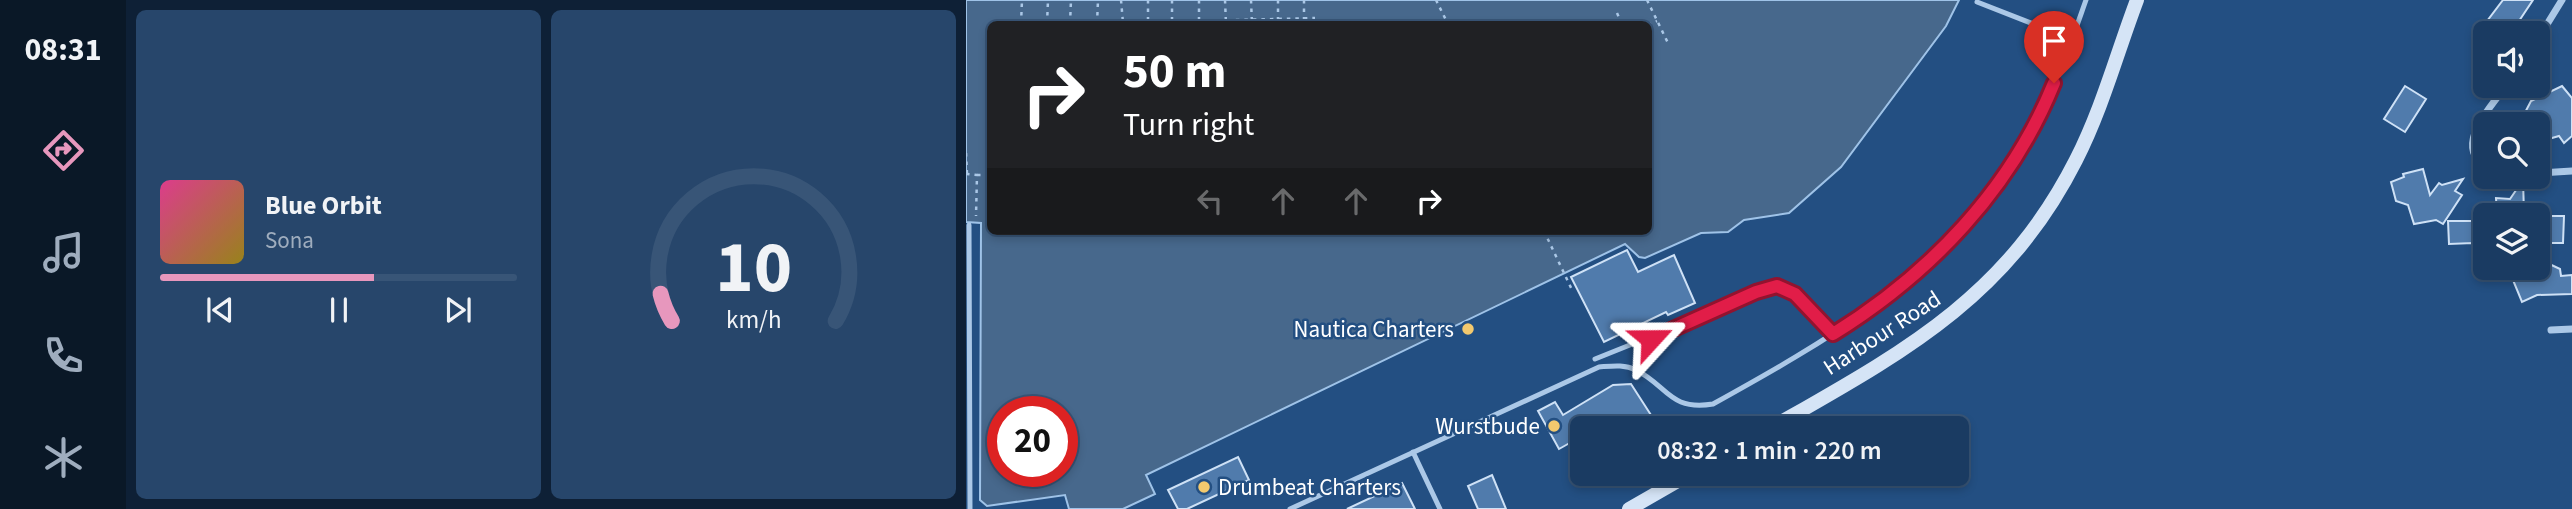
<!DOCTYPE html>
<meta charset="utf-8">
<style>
:root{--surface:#1a3b62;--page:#27466b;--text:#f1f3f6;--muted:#9fadbe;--line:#385577;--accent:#e797bd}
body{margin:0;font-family:"Source Sans 3",sans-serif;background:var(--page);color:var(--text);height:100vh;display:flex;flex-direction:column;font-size:26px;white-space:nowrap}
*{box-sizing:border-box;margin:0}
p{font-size:23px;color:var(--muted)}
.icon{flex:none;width:38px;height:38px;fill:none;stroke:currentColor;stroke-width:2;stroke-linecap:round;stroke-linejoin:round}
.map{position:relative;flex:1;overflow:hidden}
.details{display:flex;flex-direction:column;gap:10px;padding:10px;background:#0e2036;width:840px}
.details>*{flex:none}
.banner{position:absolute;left:21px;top:21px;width:665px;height:214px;border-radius:10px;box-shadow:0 4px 10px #0003,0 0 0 2px var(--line);background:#202124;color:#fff;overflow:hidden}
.tools{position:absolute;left:1507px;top:21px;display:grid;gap:14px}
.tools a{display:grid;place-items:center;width:77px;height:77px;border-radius:10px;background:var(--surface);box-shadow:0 4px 10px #0003,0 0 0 2px var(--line);font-size:35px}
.speed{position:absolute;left:21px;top:396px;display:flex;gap:14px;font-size:35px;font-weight:700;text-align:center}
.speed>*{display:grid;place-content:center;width:91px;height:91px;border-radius:50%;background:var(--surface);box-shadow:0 4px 10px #0003,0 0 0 2px var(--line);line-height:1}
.speed .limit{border:10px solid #d22;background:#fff;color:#111}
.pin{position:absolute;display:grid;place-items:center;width:60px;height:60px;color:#fff;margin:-72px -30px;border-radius:50% 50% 50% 0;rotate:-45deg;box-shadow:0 0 7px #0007}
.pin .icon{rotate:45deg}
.me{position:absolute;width:77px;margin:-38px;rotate:66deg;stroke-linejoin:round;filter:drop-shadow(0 0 5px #0008)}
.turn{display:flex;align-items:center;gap:24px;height:147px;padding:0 21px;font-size:32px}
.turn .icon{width:91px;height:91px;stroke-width:2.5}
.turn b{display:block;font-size:49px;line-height:60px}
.lanes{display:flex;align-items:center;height:66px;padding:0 21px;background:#0003;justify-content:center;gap:35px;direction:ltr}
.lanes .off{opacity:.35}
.details .card{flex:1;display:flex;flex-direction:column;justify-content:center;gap:10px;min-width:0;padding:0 24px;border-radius:10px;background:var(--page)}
.details .dial{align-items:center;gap:0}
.dial svg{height:182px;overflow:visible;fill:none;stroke:var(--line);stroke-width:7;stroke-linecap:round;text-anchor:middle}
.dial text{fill:var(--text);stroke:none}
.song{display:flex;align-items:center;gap:21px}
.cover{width:84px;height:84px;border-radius:10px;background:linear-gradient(135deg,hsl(330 70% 55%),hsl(50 70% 35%))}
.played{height:7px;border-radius:4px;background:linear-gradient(90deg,var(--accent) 60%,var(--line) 60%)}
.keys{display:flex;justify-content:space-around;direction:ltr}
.details .tiles{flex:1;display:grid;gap:10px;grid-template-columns:repeat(2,1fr)}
.trip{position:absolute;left:604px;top:416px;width:399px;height:70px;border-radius:10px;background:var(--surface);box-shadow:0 4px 10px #0003,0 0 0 2px var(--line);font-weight:600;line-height:70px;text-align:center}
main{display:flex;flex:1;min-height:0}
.dock{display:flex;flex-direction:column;width:126px;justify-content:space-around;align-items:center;background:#0a1827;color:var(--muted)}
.dock .icon{width:49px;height:49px}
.dock .current{color:var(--accent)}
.dock b{font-size:32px;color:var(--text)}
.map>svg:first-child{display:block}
.water{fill:#47688c;stroke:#9fc3e8;stroke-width:2;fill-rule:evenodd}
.building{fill:#507bac;stroke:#cee1f6;stroke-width:2}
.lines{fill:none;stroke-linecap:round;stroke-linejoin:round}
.path{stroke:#abc8e7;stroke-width:2.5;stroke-dasharray:3.5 5;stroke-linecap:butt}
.lane{stroke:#abc8e7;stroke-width:5}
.street{stroke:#abc8e7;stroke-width:7}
.secondary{stroke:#d5e4f6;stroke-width:14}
.route-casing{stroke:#92132f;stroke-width:18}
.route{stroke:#e11d48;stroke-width:12}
.poi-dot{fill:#f3c96e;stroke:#234f82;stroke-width:2.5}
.labels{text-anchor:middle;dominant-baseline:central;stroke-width:5;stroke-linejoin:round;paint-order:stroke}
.poi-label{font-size:23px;fill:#fff;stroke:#234f82;text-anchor:end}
.street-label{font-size:23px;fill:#fff;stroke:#234f82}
</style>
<main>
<nav class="dock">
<b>08:31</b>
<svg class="icon current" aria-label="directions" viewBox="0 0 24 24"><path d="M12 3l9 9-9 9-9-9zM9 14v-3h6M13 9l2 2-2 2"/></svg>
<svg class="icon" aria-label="music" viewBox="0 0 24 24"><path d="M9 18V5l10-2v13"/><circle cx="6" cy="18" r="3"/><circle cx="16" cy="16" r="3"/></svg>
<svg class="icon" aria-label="phone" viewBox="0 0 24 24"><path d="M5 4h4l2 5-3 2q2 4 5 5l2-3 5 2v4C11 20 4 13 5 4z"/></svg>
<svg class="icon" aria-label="climate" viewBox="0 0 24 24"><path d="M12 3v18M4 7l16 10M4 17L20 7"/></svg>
</nav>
<section class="details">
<div class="tiles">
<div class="card">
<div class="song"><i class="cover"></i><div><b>Blue Orbit</b><p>Sona</p></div></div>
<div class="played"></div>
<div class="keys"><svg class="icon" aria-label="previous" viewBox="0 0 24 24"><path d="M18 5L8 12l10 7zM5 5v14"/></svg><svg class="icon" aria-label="pause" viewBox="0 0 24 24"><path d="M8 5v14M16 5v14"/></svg><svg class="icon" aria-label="next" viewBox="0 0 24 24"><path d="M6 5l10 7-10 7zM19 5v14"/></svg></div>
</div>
<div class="card dial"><svg viewBox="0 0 100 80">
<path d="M14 69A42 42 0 1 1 86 69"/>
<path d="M14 69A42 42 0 0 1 9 57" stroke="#e797bd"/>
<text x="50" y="56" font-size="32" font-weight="700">10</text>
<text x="50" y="72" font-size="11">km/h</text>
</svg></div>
</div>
</section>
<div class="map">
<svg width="1606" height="509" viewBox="0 0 1606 509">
<rect width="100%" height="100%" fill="#234f82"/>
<path class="water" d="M0 0H993L980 26 875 167 823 213 778 220 762 232 735 233 679 258 673 257 659 244 180 475 189 494 157 509H103L99 495 21 506 14 500 15 223 0 222ZM24 24H682V231H24ZM37 411H96V471H37Z"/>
<g class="building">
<path d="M1537 0H1567L1545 33H1512Z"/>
<path d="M1439 86 1460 99 1439 132 1418 119Z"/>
<path d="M1596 86 1606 98V136L1598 143 1593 136 1572 142V124H1553L1565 101Z"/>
<path d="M1457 169 1464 195 1473 183 1476 185 1497 179 1489 191 1496 195 1477 224 1470 220 1448 224 1442 205 1430 201 1425 182 1438 177 1437 174Z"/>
<path d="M1557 180 1558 213 1531 214 1530 198 1544 199Z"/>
<path d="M1574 216H1598L1597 243H1577Z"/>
<path d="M1482 221H1519V271L1507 243 1483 244Z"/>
<path d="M661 250 672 272 708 255 729 303 702 315 700 312 638 342 605 277Z"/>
<path d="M1577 261 1594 269 1595 276 1606 275V294L1571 295 1556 302 1542 268H1578Z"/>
<path d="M665 384 694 429H616V436L593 449 572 411 589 402 597 415 647 385Z"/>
<path d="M272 457 283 480 221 509H212L202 490Z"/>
<path d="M526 475 540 509H512L502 486Z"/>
<path d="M436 483 449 509H381Z"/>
</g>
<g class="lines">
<g class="path">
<path d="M155 0 157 23 349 18"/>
<path d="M182 0V24"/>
<path d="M206 0V24"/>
<path d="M233 0V24"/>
<path d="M259 0 260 24"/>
<path d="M285 0 286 24"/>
<path d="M312 0V24"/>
<path d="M338 0V24"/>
<path d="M470 0 482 24"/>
<path d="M681 0 702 43"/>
<path d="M651 13 656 24"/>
<path d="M55 24 56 0"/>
<path d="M81 24 82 0"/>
<path d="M90 24H157"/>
<path d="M104 24 105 0"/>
<path d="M131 24 132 0"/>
<path d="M682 25 691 21"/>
<path d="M0 153 1 174"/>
<path d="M0 174 11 175 10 216"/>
<path d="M11 175H24"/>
<path d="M578 231 607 292"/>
</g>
<g class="lane">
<path d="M1011 2 1106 39"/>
<path d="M3 225 4 509"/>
<path d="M629 359 811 286 829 294 867 334"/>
<path d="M447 452 474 509"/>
<path d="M324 509 633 367C646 366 658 364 670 370 702 386 703 411 747 404 859 342 965 281 1041 174 1078 122 1099 59 1120 0"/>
</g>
<g class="street">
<path d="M1572 39 1596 0"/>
<path d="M1519 166C1487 145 1525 107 1540 86"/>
<path d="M1572 173 1606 171"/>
<path d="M1585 330 1606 329"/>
</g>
<g class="secondary">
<path d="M803 429C934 354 1039 300 1110 160 1136 109 1151 53 1171 0"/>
<path d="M663 509 724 474"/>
</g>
</g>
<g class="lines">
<defs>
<path id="route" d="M685 339 790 292 811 286 829 294 867 334C964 274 1045 189 1088 83"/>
</defs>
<use href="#route" class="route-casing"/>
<use href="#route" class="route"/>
</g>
<g class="poi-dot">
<circle cx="502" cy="329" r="7"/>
<circle cx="588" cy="426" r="7"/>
<circle cx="238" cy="487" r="7"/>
</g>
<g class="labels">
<g class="poi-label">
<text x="488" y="329">Nautica Charters</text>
<text x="574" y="426">Wurstbude</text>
<text x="252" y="487" text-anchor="start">Drumbeat Charters</text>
</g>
<g class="street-label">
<text transform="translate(916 333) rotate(-33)">Harbour Road</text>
</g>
</g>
</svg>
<div class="tools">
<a><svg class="icon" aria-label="sound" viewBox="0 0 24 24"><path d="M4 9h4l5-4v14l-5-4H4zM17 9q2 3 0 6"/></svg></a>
<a><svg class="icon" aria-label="search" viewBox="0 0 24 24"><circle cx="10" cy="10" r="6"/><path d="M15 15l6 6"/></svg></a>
<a><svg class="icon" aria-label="layers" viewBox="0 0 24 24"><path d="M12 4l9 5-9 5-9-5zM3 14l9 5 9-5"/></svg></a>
</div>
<div class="speed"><div class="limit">20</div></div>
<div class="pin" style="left:1088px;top:83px;background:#d93025"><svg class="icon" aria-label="arrive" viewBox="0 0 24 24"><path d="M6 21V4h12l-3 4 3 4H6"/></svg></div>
<svg class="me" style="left:685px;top:339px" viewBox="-20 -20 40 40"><path d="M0-17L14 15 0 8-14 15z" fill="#e11d48" stroke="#fff" stroke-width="4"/></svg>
<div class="trip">08:32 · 1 min · 220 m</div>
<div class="banner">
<div class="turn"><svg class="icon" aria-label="right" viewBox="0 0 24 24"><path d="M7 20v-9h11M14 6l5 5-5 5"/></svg><div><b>50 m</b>Turn right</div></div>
<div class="lanes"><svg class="icon off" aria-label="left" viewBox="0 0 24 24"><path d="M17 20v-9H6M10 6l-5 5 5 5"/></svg><svg class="icon off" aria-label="ahead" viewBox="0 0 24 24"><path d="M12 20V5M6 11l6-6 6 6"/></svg><svg class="icon off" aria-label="ahead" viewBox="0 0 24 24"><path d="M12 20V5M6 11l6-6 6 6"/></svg><svg class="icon" aria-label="right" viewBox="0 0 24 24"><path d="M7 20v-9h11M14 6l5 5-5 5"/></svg></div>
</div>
</div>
</main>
